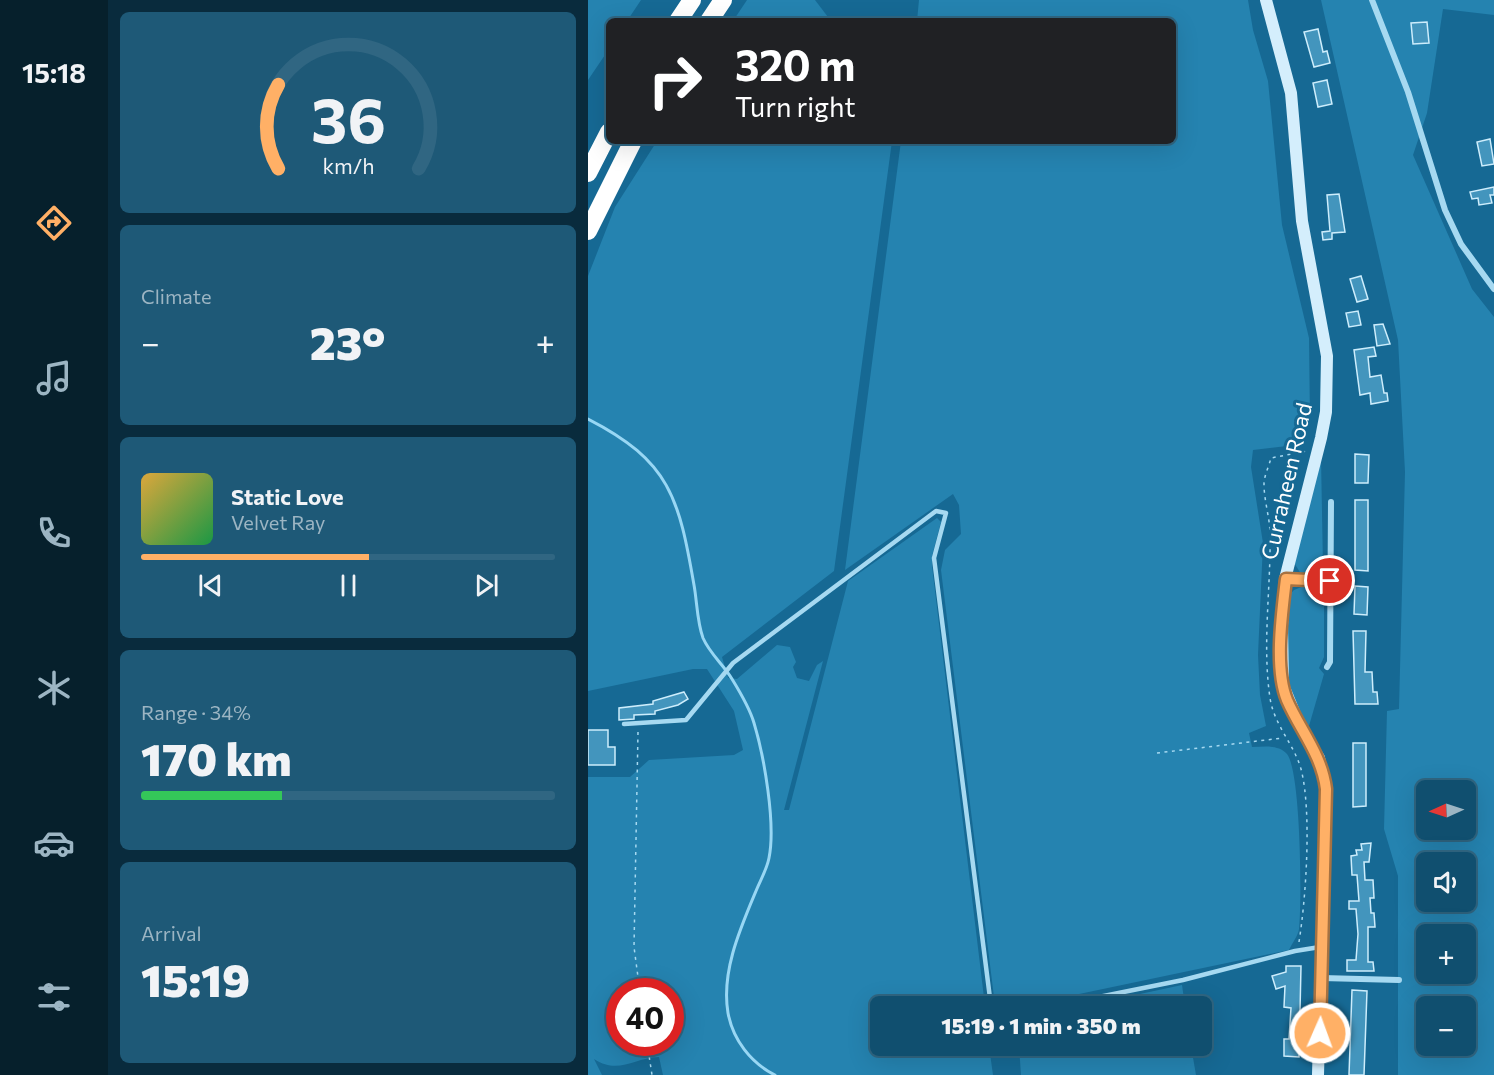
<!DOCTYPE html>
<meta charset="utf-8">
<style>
:root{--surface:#104f6f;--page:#1e5977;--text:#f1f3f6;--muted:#9cb5c3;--line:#306682;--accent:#ffb066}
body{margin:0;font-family:Commissioner,sans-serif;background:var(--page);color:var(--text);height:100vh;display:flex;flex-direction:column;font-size:22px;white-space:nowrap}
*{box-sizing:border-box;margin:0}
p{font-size:20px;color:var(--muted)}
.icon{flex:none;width:33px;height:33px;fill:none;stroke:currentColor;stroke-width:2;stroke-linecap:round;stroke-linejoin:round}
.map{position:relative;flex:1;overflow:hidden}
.side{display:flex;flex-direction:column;gap:12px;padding:12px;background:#092b3d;width:480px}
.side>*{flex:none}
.guide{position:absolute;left:18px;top:18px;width:570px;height:126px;border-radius:9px;box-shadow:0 6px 24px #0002,0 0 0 2px var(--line);background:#202124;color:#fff;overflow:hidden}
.needle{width:39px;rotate:267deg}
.fabs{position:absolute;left:828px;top:780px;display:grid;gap:12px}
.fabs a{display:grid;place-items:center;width:60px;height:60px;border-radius:9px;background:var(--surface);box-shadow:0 6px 24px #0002,0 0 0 2px var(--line);font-size:30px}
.speed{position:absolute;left:18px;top:978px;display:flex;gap:12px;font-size:30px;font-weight:700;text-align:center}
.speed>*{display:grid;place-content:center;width:78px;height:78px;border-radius:50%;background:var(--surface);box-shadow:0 6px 24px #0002,0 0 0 2px var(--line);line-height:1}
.speed .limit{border:9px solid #d22;background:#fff;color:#111}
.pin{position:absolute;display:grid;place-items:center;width:51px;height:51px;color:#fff;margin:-26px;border:3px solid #fff;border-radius:50%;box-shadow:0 2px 6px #0007}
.me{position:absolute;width:66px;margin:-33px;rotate:2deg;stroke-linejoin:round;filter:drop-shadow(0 0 4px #0008)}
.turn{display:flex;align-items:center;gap:21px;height:126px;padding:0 30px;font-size:27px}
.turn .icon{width:78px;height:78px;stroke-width:2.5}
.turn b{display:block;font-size:42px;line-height:51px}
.big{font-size:45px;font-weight:800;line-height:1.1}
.side .card{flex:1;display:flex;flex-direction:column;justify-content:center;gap:9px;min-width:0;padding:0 21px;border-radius:9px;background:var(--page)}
.side .dial{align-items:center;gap:0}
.dial svg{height:156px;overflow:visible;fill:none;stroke:var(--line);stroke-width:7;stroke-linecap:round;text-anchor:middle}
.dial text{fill:var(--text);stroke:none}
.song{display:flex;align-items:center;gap:18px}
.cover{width:72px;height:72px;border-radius:9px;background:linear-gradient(135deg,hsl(40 70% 55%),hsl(140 70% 35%))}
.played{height:6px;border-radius:3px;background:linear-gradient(90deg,var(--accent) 55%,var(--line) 55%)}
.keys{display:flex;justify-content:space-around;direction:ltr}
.heat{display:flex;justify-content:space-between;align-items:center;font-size:33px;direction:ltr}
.charge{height:9px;border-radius:4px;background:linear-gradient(90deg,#34c759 34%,var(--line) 0)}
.trip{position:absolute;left:282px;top:996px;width:342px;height:60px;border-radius:9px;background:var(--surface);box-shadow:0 6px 24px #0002,0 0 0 2px var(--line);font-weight:800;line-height:60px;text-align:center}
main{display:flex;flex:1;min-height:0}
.tabs{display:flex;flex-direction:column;width:108px;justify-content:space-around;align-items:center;background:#06202c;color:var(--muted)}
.tabs .icon{width:42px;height:42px}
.tabs .active{color:var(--accent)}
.tabs b{font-size:27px;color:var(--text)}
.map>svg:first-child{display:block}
.green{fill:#2583b0;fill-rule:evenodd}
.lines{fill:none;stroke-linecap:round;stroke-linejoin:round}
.stream{stroke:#98d7f4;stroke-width:3}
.building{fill:#4395bd;stroke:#cdedfc;stroke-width:1.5}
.path{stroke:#a6d9f1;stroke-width:1.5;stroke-dasharray:3 4.5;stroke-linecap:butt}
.lane{stroke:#a6d9f1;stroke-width:4.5}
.street{stroke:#a6d9f1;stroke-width:6}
.secondary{stroke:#d4eefc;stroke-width:12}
.highway{stroke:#fff;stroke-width:18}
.route-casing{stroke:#a67242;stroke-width:15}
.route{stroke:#ffb066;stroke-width:10}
.labels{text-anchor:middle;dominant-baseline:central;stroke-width:6;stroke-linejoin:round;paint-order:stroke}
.street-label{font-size:22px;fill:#fff;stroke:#166994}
</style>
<main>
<nav class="tabs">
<b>15:18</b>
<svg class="icon active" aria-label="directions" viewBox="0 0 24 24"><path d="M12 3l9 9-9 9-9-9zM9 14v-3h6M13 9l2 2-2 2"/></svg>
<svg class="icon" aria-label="music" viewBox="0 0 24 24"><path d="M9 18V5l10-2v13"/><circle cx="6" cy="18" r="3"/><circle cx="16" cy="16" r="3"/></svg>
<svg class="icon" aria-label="phone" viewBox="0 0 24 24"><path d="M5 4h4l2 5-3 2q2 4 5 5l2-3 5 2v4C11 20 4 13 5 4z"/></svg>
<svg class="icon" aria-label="climate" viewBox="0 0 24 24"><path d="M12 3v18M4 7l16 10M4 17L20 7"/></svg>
<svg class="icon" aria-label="car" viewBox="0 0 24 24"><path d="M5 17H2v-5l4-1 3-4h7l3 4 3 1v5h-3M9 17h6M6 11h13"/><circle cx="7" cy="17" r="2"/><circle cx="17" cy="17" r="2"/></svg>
<svg class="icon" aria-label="filters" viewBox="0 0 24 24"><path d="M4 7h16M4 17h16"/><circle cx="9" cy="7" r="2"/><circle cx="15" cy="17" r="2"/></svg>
</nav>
<section class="side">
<div class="card dial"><svg viewBox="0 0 100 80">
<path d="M14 69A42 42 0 1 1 86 69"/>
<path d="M14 69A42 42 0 0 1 14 26" stroke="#ffb066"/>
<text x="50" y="56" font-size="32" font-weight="700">36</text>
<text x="50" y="72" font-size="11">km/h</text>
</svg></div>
<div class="card"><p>Climate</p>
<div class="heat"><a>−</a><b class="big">23°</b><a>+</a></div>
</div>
<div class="card">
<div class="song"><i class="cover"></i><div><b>Static Love</b><p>Velvet Ray</p></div></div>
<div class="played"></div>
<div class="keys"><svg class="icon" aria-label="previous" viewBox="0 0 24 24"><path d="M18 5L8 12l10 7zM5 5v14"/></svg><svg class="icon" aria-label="pause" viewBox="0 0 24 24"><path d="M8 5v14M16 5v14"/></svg><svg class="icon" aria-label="next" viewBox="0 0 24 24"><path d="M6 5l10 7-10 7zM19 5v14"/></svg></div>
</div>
<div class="card"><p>Range · 34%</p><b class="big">170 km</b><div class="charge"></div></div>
<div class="card"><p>Arrival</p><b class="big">15:19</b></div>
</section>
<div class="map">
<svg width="906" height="1075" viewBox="0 0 906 1075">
<rect width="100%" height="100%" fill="#166994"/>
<g class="green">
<path d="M0 0H53L39 21H21V49L0 80Z"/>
<path d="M159 0H227L243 21H145Z"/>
<path d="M331 0H660L665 30 680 81 694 225 721 338 722 423 699 446 665 450 663 467 675 543 670 655 672 695 678 726 661 733 664 747C676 747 690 744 699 754 713 772 714 902 711 929 710 936 704 943 701 950L434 1006H418L406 997 353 570 357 550 373 534 371 505 365 494 257 570 313 141H585V21H329Z"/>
<path d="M733 0H906V15L855 9 839 113 825 155 884 289 906 317V1075H810V876L796 829 799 711 811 709 817 472 810 340ZM838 790H878V830H838ZM838 862H878V902H838ZM838 934H878V974H838ZM838 1006H878V1046H838Z"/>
<path d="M69 141H304L246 571 134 657 140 678 149 679 189 645 202 647 208 662 205 667 209 678 221 681 229 665 235 661 196 810H201L260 581 349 518 353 522 344 556V566L397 1006H292V1046H401L405 1075H75L71 1057C45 1058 31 1075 6 1059L14 1075H0V777H42L61 760 146 755 155 750 146 711 119 669H105L0 691V276L27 207ZM32 992H82V1042H32Z"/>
<path d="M733 458 735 567 732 574H713L705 561Z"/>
<path d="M716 586 730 588 736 597V657L731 668 736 674 721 726C689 707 700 628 700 596L706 590Z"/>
<path d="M594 985 597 1006H496Z"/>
<path d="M431 1046H603L608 1075H433Z"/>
</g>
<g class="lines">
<path class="stream" d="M0 419C82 461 91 498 106 585 109 601 109 622 115 638 122 654 135 664 144 679 152 692 162 709 166 723 176 756 188 824 181 858 179 869 172 881 168 891 152 929 133 972 140 1013 145 1040 163 1063 187 1075"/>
</g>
<g class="building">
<path d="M839 22 841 43 825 44 823 23Z"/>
<path d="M730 29 735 52 739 51 742 63 726 67 716 32Z"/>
<path d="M739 80 744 104 730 107 725 83Z"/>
<path d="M902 139 906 164 894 166 889 142Z"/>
<path d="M906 187V195H902L904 203 891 205 890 198 884 199 882 192Z"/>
<path d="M751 194 757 232 744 233V239L735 240 734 232 742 231 739 195Z"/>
<path d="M773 276 780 299 769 302 762 279Z"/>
<path d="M770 311 773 325 761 327 758 313Z"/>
<path d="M795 324 802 344 789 346 786 325Z"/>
<path d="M786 347 788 356 780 357 782 377 793 375 796 393H799L800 401 783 404 782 393 772 395 766 350Z"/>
<path d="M767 454 781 455 780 483H767Z"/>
<path d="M767 500H780V571L767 570Z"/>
<path d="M767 586 780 587 779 615 766 614Z"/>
<path d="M765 631H778L777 672H784L785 692H789L790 704H767Z"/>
<path d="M96 692 100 699 90 705 67 711V714L46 715V719L31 720V708L65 704V701Z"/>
<path d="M0 730H20V747H27V765H0Z"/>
<path d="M765 743H778V806L765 807Z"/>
<path d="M783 843 781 862H776L777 880H785L786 898H782L783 913H786L787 927H780V962H785L786 971H759V960H768L770 934 768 909H761V901H771L769 875H764L763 856 769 855 768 850H774L773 844Z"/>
<path d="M698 966H713L711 1057 696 1056V1039H701L703 1008 696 1007 697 986 688 989 684 976 698 972Z"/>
<path d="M764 990 779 991 776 1075H761Z"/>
</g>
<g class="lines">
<g class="path">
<path d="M50 732 46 947 52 992"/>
<path d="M569 753 695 738"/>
<path d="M711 942C718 898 724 811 713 769 706 744 686 725 682 698 674 644 683 588 682 534 682 518 676 501 676 484 676 476 681 466 683 458L719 451"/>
<path d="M59 1042 64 1075"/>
</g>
<g class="lane">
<path d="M36 724 98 720 145 663 348 511 358 513 346 558 403 1006"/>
<path d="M466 1006 595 980 707 951 732 947"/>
</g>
<g class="street">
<path d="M784 0 820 92 857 210 873 244 906 289"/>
<path d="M697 579 742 581"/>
<path d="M739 667 742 662 743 502"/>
<path d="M734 978 811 980"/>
</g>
<path class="secondary" d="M678 0 703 93 714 221 739 356 738 412 733 438 697 579 694 625 695 685 711 724 731 758 738 789 730 1075"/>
<g class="highway">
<path d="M90 21 104 0"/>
<path d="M121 21 135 0"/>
<path d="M0 173 21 132"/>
<path d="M0 231 45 141"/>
</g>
</g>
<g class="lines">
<defs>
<path id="route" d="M732 1033 738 789C734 755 712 730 699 700 686 668 694 613 698 579L742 581"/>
</defs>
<use href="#route" class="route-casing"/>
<use href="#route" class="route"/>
</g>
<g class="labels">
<g class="street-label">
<text transform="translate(698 481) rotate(-77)">Curraheen Road</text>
</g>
</g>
</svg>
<div class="fabs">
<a><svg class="needle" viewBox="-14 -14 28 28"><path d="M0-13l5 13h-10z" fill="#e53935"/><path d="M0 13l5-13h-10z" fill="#9cb5c3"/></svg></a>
<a><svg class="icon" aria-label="sound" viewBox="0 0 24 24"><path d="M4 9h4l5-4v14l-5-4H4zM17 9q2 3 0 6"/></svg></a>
<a>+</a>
<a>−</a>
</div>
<div class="speed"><div class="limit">40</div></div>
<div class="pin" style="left:742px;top:581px;background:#d93025"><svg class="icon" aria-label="arrive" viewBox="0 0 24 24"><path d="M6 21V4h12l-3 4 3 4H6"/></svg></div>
<svg class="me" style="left:732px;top:1033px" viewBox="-20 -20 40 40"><circle r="17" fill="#ffb066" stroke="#fff" stroke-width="3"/><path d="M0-11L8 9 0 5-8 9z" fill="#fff"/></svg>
<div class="trip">15:19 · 1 min · 350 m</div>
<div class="guide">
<div class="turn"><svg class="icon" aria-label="right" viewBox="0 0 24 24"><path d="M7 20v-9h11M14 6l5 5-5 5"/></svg><div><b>320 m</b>Turn right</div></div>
</div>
</div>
</main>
